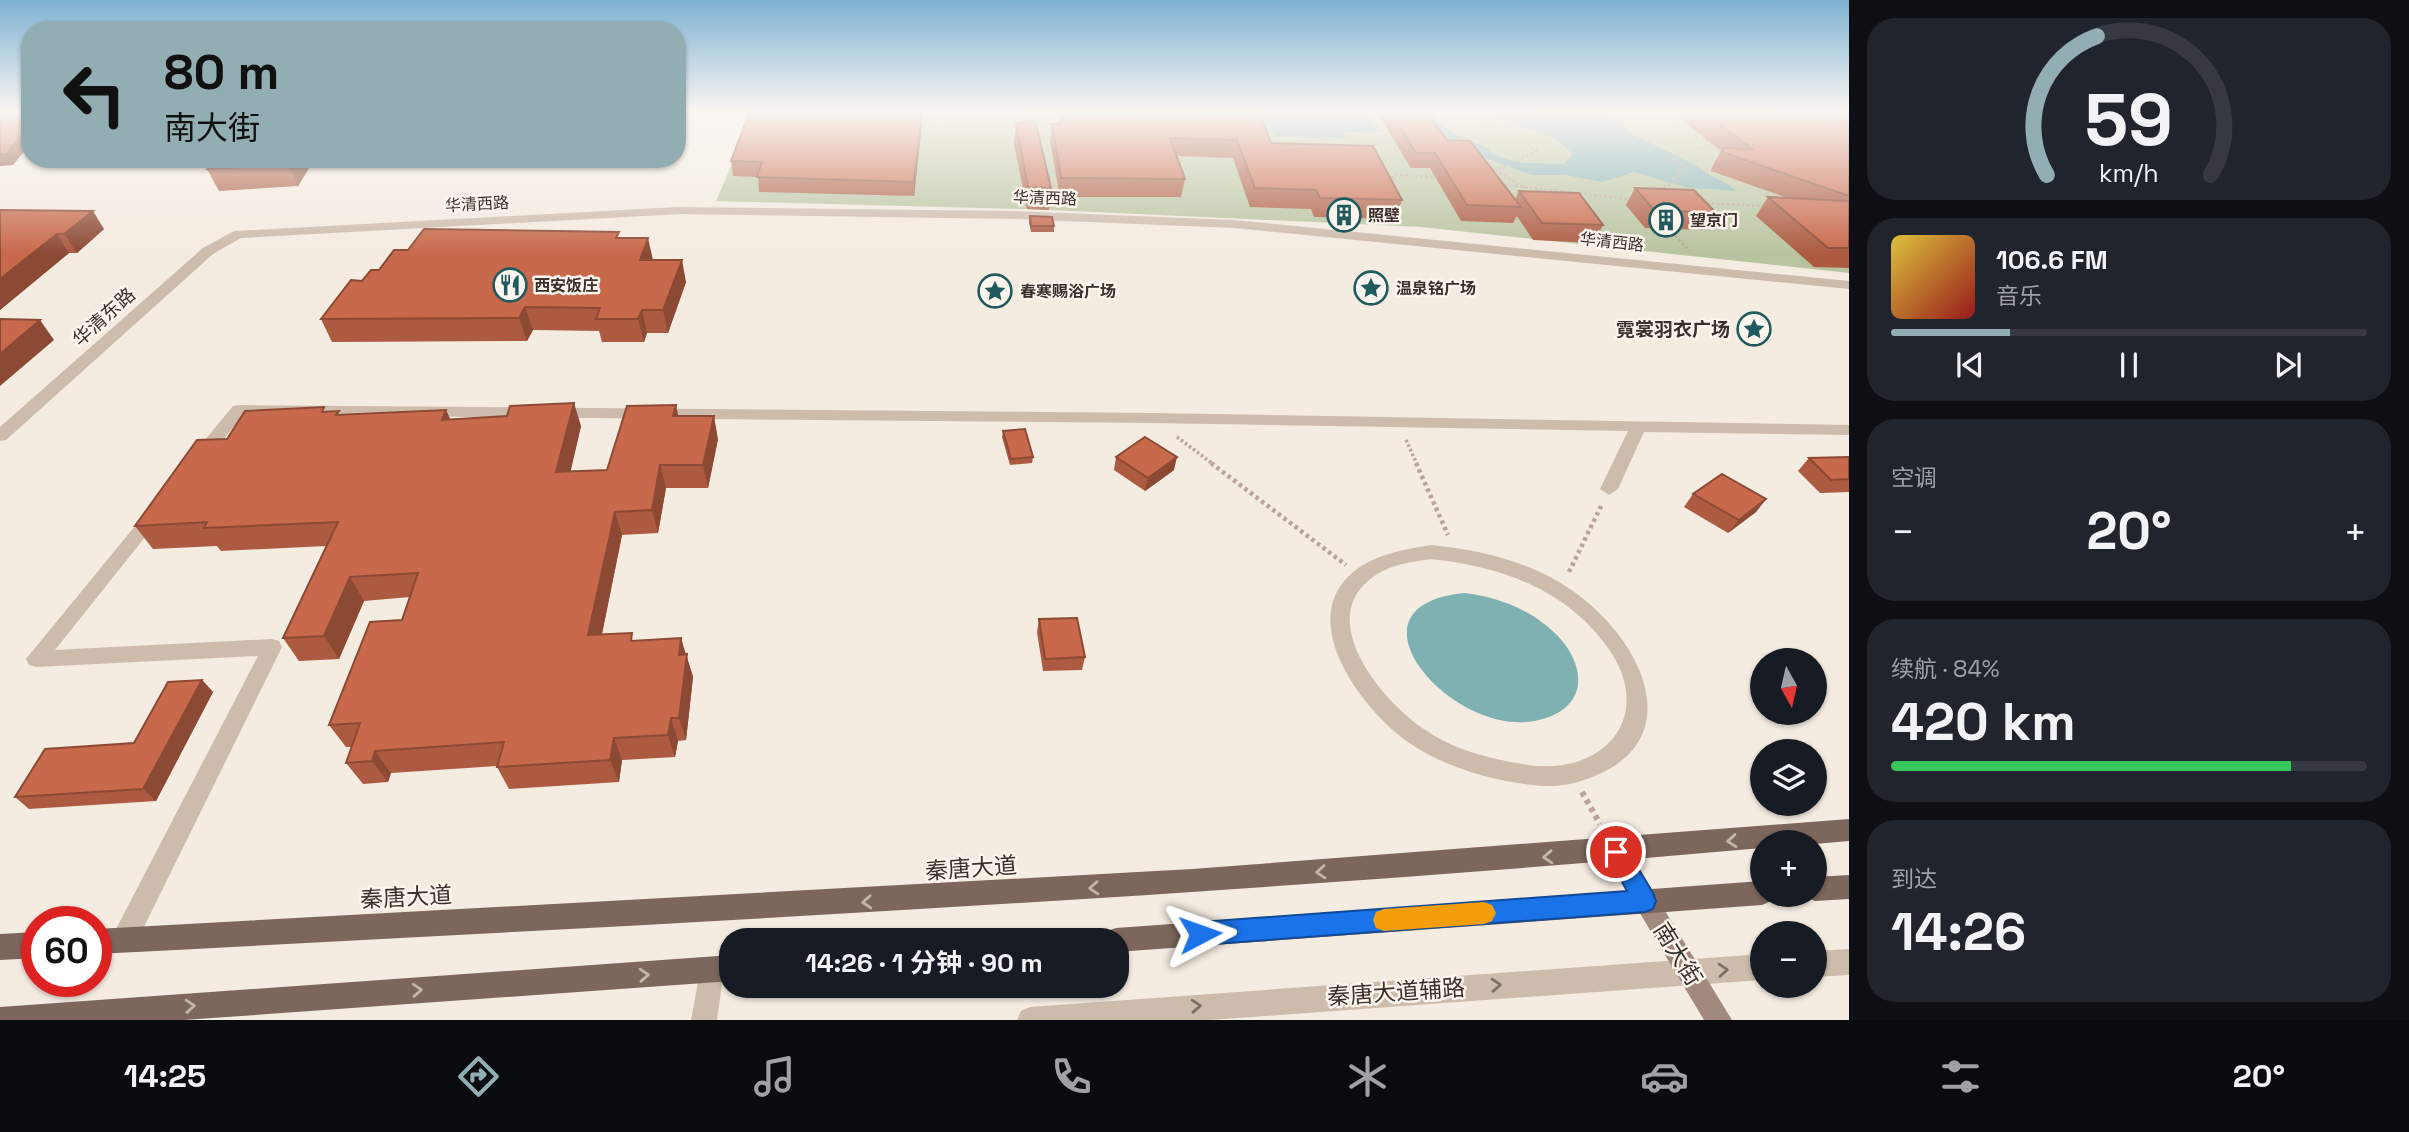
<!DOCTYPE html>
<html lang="zh">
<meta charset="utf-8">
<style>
:root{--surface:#171b24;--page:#20242c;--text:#f1f3f6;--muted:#9ea1a6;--line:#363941;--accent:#92aeb2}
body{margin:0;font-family:"Space Grotesk","Noto Sans SC",sans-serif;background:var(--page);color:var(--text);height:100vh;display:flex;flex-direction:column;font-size:26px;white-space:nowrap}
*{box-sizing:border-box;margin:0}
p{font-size:23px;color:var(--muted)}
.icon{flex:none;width:38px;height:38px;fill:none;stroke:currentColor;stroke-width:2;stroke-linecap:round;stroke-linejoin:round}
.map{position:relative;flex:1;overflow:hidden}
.details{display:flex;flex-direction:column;gap:18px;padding:18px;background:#0d0f14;width:560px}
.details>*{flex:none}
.hud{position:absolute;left:21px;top:21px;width:665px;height:147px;border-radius:28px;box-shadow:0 2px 5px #0004;background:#92aeb2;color:#111;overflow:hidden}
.needle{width:46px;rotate:172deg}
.controls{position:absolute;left:1750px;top:648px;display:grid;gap:14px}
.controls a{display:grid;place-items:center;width:77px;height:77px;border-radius:50%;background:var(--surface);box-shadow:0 2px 5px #0004;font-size:35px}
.speed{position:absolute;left:21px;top:906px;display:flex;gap:14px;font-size:35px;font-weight:700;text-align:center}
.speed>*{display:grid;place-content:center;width:91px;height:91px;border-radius:50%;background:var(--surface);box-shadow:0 2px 5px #0004;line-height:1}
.speed .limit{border:10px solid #d22;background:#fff;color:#111}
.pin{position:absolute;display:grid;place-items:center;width:60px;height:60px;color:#fff;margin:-30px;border:4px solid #fff;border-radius:50%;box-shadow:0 2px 7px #0007}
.me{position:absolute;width:77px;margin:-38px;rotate:86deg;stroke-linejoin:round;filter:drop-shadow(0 0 5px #0008)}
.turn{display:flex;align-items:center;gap:24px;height:147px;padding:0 28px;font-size:32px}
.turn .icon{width:91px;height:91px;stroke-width:2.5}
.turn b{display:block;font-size:49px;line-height:60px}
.big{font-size:52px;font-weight:700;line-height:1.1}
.details .widget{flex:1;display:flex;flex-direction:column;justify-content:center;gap:10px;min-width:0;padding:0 24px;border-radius:28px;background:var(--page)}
.details .dial{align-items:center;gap:0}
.dial svg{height:182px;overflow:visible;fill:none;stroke:var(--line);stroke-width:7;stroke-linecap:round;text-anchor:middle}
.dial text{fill:var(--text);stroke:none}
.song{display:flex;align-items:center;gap:21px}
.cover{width:84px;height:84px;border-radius:10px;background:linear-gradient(135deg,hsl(50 70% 55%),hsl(0 70% 35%))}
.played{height:7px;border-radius:4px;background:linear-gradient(90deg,var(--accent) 25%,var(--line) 25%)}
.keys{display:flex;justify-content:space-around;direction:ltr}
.heat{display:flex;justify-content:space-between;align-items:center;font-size:38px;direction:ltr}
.charge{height:10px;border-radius:5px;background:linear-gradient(90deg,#34c759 84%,var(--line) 0)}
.trip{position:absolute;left:719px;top:928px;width:410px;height:70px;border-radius:28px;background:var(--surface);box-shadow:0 2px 5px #0004;font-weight:700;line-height:70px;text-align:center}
.tab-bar{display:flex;height:112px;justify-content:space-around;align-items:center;background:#090b0e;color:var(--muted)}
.tab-bar .icon{width:49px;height:49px}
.tab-bar .on{color:var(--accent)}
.tab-bar b{font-size:32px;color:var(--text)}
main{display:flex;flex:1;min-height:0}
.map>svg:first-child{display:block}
.green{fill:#b8c4a0}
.water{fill:#7fb0b2}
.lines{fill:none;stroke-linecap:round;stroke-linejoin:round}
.path-far3{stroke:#b9a596;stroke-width:2.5;stroke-dasharray:2.5 2.5;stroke-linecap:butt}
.path-far2{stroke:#b9a596;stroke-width:3.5;stroke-dasharray:2.5 2.5;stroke-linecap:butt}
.path-far1{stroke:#b9a596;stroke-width:4.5;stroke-dasharray:3.5 3.5;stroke-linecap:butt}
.path{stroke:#b9a596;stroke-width:6;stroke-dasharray:4.5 4.5;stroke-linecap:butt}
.pedestrian{fill:#cdbbac;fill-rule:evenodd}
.minor{fill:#cdbbac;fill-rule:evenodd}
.tertiary{fill:#cdbbac;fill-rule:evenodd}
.secondary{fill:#a18a7d;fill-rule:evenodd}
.primary{fill:#7d675c;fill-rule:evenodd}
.wall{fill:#ac5a40}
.shaded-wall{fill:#8c4a34}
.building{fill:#c8694b;stroke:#8c4a34;stroke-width:2}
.oneway{stroke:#c2b5ac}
.oneway2{stroke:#7d6f65}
.route{fill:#1a73e8;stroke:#114b97;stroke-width:2}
.slow{fill:#f59e0b}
.labels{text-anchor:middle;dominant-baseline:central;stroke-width:5;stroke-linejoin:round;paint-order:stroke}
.far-street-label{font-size:16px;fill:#3b302b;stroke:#fbf5ee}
.far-poi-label{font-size:16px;font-weight:bold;fill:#3b302b;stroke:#fbf5ee;text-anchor:start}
.street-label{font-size:19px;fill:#3b302b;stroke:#fbf5ee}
.poi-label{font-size:19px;font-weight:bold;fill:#3b302b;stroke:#fbf5ee;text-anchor:end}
.near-street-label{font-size:23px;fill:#3b302b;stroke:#fbf5ee}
</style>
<main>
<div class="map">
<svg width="1849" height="1020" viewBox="0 0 1849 1020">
<rect width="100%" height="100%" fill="#f4ebe1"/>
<path class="green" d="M755 111H1785L1849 148V273L1421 227 1051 210 716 201Z"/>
<g class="water">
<path d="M1239 111H1368L1375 120 1372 125 1385 131 1344 132 1346 138 1276 136 1273 131 1232 128 1228 116H1232L1231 112Z"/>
<path d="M1480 111 1612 116C1624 121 1626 132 1637 137 1660 148 1687 158 1708 174 1717 180 1728 182 1736 191L1685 187 1634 172 1603 182 1565 175H1532L1472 153 1450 140H1437L1428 116 1429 112C1439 116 1437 122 1444 127 1451 133 1480 145 1490 149L1493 155 1523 163 1564 164 1573 154 1557 139Z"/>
<path d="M1465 593C1494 597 1519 605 1543 623 1586 654 1597 709 1534 721 1452 737 1335 605 1465 593Z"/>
</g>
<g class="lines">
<g class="path-far3">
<path d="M1126 111 1135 120"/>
<path d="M1460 111 1539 150 1499 169"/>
<path d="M1554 111H1558"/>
<path d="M1655 111 1664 114 1686 133 1714 145"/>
<path d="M1471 116 1486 111"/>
<path d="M918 122 1021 123"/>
<path d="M1033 123 1060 124"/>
<path d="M1365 148 1379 142 1401 143"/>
<path d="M1483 162 1523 187"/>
<path d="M1387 181 1396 175 1439 177"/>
<path d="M1500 184 1634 200"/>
<path d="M1654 191 1678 181 1672 178 1684 174 1676 170 1687 167 1666 157 1715 145"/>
<path d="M1702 203 1762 206 1769 202 1766 188"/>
<path d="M1665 225 1690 251"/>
</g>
<g class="path-far2">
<path d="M1177 437 1213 464"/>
<path d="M1406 440 1417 464"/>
</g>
<g class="path-far1">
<path d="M1211 463 1346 565"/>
<path d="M1416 463 1448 535"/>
<path d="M1569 572 1602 504"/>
</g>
<path class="path" d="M1582 792 1600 824"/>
<g class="pedestrian">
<path d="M677 207 1015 211 1234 220 1849 281V289L1234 228 1015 219 673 214 671 211Z"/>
<path d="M239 405 1152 413 1849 425V435L1644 432 1618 489 1609 495 1600 489 1628 431 1152 423 243 415 207 460H195L193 456 195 452 233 406Z"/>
<path d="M155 507 161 509 164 513 161 517 55 650 272 639 279 641 282 647 133 949 124 952 115 949 112 940 115 931 258 656 36 667 29 665 26 659 149 509Z"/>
<path d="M1431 545C1479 550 1525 560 1567 587 1644 637 1698 750 1574 783 1551 789 1529 785 1506 781 1472 774 1436 762 1408 742 1360 708 1290 614 1360 567 1381 553 1407 549 1431 545ZM1431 559C1498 566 1564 588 1606 645 1657 713 1607 776 1528 765 1492 759 1455 751 1424 729 1382 701 1311 617 1376 575 1392 564 1412 562 1431 559Z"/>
</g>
<g class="minor">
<path d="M1849 949V975L1815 977V951Z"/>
<path d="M1762 954V980L1210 1020H1017L1021 1011 1030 1007Z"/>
<path d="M711 957 720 961 724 970 717 1020H691L702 961Z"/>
</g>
<path class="tertiary" d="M677 207 683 211 681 214 241 238 213 254 6 440 0 441V427L203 248 234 231Z"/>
<path class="secondary" d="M1616 841 1624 844 1732 1020H1704L1608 860 1604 852 1608 844Z"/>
<g class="primary">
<path d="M1849 819V841L1815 844 1762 842V848C1208 897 652 925 96 954V929L1192 869Z"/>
<path d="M1849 875V899L1815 901 1806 897 1805 894H1815V877Z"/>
<path d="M1762 881V894H1774L1771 901 1762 905 1116 952V940H1104L1107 931 1116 928Z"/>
<path d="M37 932V958L0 960V934Z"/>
<path d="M732 955V981L184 1020H0V1007Z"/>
</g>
</g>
<g class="wall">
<path d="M1132 111H1209L1211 117 1402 200 1395 219 1314 217 1311 209 1250 207 1233 158 1177 156 1185 179 1181 197H1060L1050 141 1052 124H1059L1060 116H1133Z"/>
<path d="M1376 111H1434L1427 112 1447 140 1515 200 1519 191 1603 225 1594 243 1533 240 1517 216 1513 223 1461 221 1430 168H1411Z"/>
<path d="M1670 111H1849V268L1814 267 1756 216 1768 197 1788 198 1711 171 1712 167 1721 151Z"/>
<path d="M1016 123 1051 188 1049 210 1027 209 1014 144Z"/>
<path d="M922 125 914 196 759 192 758 177 733 176 731 161Z"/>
<path d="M215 159H384L362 161 360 165 309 168 298 186 219 191 207 169Z"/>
<path d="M1635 188 1716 213 1705 230 1645 228 1626 205Z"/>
<path d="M0 210 104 229 77 253H69L0 310Z"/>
<path d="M1030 216 1054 226V232H1031L1029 222Z"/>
<path d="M620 238 686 282 668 333H647L644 342H602L599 331 533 330 527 341 332 342 321 319 362 281 408 250Z"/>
<path d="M446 410 450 419 581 426 570 472 607 470 679 416 718 439 708 488H666L658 533 622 535 602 634 634 641 686 654 693 677 686 740 678 741 675 757 622 760 619 782 509 789 497 767V766L391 773 388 782 363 784 346 763 352 747H346L329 725 402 620 410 597 364 601 339 659 299 661 283 638 326 546 221 551 217 546 153 549 135 526 227 439 327 411 341 415Z"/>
<path d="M1003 431 1033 457 1032 463 1010 465 1002 437Z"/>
<path d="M1116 457 1174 470 1145 491 1114 470Z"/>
<path d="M1849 457V492L1820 493 1798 471 1809 458Z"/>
<path d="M1693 494 1766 499 1756 512 1728 533 1684 507Z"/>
<path d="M1039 619 1085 657 1082 670 1043 671 1037 632Z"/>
<path d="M202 680 213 692 156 801 29 809 15 797 134 743Z"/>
</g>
<g class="shaded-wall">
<path d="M922 111V125L914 196V182Z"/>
<path d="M30 125V144L13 165 0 166V154Z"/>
<path d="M291 159H305L309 168 298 186 288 164Z"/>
<path d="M357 159H362V161L360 165Z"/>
<path d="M93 211 104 229 77 253 64 234Z"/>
<path d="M57 234 69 253 0 310V279Z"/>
<path d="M648 238 653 260H640Z"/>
<path d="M682 260 686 282 668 333 663 310Z"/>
<path d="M525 307 533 330 527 341 519 318Z"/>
<path d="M642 310 647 333 644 342 638 319Z"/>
<path d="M40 320 54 340 0 386V354Z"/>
<path d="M574 403 581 426 565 496 556 472Z"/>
<path d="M676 405 681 429 673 416Z"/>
<path d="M446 410 456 433 442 420Z"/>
<path d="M714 416 718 439 708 488 703 465Z"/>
<path d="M1177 457 1174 470 1145 491 1148 478Z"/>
<path d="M660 465 666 488 658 533 652 510Z"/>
<path d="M1766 499 1756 512 1728 533 1739 520Z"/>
<path d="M615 512 622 535 597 658 588 635Z"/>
<path d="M350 577 364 601 339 659 324 636Z"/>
<path d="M681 638 693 677 686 740 679 718V655Z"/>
<path d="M202 680 213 692 156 801 143 789Z"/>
<path d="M671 718 678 741 675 757 668 735Z"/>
<path d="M614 738 622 760 619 782 610 760Z"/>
<path d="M375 751 391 773 388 782 372 761Z"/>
</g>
<g class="building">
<path d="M0 111H30V125L6 154H0Z"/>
<path d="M750 111H922L914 182 757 177 762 162 731 161Z"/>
<path d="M1138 111H1209L1211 117 1262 119 1271 143 1373 146 1402 200 1320 198 1316 190 1255 188 1237 140 1170 138 1185 179 1061 178 1052 124H1061L1060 116H1139Z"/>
<path d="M1390 111H1426L1447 140 1470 141 1521 207 1467 205 1435 153H1416Z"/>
<path d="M1702 111H1824L1849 125V196L1722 152 1723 148 1752 149Z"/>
<path d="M1035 120 1051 188 1028 187 1016 123Z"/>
<path d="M215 159H291L288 164 207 169Z"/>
<path d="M1635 188 1694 190 1716 213 1654 210Z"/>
<path d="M1519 191 1579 193 1603 225 1542 223Z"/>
<path d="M1768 197 1849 201V248H1828Z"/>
<path d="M0 210 93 211 64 234H57L0 279Z"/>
<path d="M1030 216 1052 217 1054 226H1031Z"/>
<path d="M424 229 619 232 616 238H648L640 260H682L663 310H642L638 319H596L600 308 525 307 519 318 321 319 351 280 362 281 371 270H379L394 250H408Z"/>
<path d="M0 319 40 320 0 354Z"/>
<path d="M574 403 556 472 607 470 627 406 676 405 673 416H714L703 465H660L652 510 615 512 588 635 632 633 631 641 681 638 679 655 687 654 679 718H671L668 735 614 738 610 760 497 767 504 742 375 751 372 761 346 763 360 723 329 725 370 622 402 620 418 573 350 577 324 636 283 638 338 522 204 528 207 522 135 526 197 440 227 439 245 411 324 407 322 412 339 411 336 415 446 410 442 420 507 416 510 406Z"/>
<path d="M1025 429 1033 457 1011 459 1003 431Z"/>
<path d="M1145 437 1177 457 1148 478 1116 457Z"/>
<path d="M1849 457V479L1831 480 1809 458Z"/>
<path d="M1722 474 1766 499 1739 520 1693 494Z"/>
<path d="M1077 618 1085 657 1045 659 1039 619Z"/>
<path d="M202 680 143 789 15 797 45 749 134 743 168 682Z"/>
</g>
<defs><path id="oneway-chevron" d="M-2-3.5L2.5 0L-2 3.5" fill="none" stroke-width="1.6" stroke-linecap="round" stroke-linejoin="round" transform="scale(1.75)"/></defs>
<g class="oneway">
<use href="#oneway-chevron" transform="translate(1732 841) rotate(175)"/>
<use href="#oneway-chevron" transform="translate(1548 857) rotate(176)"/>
<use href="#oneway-chevron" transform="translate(1321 872) rotate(176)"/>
<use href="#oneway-chevron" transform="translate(1094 888) rotate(176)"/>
<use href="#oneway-chevron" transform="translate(867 902) rotate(177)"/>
<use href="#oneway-chevron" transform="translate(644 975) rotate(-4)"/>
<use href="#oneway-chevron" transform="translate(417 990) rotate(-4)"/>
<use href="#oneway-chevron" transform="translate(190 1006) rotate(-4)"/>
</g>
<g class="oneway2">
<use href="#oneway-chevron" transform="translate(1723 970) rotate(-4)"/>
<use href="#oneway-chevron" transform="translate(1496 985) rotate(-4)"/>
<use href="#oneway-chevron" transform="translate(1196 1006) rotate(-4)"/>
</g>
<linearGradient id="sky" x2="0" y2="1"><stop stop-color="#7eb2d2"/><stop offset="0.44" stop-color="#faf6f2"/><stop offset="1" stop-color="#faf6f2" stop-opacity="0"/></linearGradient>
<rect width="1849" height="254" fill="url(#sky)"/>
<path class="route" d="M1616 842 1624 845 1653 893 1656 901 1653 909 1645 912 1200 945 1192 942 1189 934 1192 926 1200 922 1627 891 1606 852 1609 845Z"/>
<path class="slow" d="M1484 902 1492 905 1496 913 1492 921 1484 924 1384 931 1376 928 1373 920 1376 912 1384 909Z"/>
<defs>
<symbol id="building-ring" viewBox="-11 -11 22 22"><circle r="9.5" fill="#fbf5ee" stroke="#1f5a5e" stroke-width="1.5"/><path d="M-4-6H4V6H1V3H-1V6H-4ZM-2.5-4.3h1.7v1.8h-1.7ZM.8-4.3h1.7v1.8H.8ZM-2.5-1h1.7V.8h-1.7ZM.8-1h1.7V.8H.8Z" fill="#1f5a5e"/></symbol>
<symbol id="restaurant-ring" viewBox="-11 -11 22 22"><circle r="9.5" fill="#fbf5ee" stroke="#1f5a5e" stroke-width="1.5"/><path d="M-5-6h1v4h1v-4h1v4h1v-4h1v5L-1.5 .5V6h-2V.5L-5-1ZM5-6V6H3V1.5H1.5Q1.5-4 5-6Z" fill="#1f5a5e"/></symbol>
<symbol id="sight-ring" viewBox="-11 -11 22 22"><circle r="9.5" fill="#fbf5ee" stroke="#1f5a5e" stroke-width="1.5"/><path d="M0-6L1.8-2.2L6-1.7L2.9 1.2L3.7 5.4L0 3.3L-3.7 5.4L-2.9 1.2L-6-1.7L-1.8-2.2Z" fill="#1f5a5e"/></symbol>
</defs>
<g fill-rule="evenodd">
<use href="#building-ring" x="1325" y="196" width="38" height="38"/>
<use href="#building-ring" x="1647" y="201" width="38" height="38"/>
<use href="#restaurant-ring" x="491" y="266" width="38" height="38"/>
<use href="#sight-ring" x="1352" y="269" width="38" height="38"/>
<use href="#sight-ring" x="976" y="272" width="38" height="38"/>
<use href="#sight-ring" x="1735" y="310" width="38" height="38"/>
</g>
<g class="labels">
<g class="far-street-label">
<text transform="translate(1045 198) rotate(2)">华清西路</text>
<text transform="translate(477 204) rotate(-3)">华清西路</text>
<text transform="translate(1612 242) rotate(6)">华清西路</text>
</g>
<g class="far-poi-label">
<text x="1368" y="215">照壁</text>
<text x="1690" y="220">望京门</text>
<text x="534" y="285">西安饭庄</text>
<text x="1396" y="288">温泉铭广场</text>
<text x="1020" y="291">春寒赐浴广场</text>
</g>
<g class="street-label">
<text transform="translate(104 317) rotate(-42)">华清东路</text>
</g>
<g class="poi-label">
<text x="1730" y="329">霓裳羽衣广场</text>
</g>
<g class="near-street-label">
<text transform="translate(971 868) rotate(-4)">秦唐大道</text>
<text transform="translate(406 897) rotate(-3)">秦唐大道</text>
<text transform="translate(1678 954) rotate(58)">南大街</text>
<text transform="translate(1396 992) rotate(-4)">秦唐大道辅路</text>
</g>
</g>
</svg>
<div class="controls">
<a><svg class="needle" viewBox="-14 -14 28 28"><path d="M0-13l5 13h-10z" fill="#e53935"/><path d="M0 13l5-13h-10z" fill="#9ea1a6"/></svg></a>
<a><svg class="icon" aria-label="layers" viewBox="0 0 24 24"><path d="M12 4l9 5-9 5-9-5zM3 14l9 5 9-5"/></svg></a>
<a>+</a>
<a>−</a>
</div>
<div class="speed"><div class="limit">60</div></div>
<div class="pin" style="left:1616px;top:852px;background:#d93025"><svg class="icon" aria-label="arrive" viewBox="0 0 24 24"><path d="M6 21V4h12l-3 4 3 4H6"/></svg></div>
<svg class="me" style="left:1200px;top:934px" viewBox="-20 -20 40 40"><path d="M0-17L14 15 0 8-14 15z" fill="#1a73e8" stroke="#fff" stroke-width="4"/></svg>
<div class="trip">14:26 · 1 分钟 · 90 m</div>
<div class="hud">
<div class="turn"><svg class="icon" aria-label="left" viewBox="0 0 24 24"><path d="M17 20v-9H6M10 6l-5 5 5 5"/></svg><div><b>80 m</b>南大街</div></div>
</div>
</div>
<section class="details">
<div class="widget dial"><svg viewBox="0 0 100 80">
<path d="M14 69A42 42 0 1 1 86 69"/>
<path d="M14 69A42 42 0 0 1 36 8" stroke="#92aeb2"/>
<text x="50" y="56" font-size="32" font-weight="700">59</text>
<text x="50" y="72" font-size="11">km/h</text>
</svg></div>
<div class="widget">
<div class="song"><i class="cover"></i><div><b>106.6 FM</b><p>音乐</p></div></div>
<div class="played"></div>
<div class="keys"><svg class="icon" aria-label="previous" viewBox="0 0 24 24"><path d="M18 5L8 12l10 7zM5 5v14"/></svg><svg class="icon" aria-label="pause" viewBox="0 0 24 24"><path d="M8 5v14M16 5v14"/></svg><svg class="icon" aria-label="next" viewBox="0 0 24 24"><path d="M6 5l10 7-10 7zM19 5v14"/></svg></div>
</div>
<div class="widget"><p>空调</p>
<div class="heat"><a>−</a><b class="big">20°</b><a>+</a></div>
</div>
<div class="widget"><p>续航 · 84%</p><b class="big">420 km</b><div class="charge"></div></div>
<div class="widget"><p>到达</p><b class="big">14:26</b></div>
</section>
</main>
<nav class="tab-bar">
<b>14:25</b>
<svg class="icon on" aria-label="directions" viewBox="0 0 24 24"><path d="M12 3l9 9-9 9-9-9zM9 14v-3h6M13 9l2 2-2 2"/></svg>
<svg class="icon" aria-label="music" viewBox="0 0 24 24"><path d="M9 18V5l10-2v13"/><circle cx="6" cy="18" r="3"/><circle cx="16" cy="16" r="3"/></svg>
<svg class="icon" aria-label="phone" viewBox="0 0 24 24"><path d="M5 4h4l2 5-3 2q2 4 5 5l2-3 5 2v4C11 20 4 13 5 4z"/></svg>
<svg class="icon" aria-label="climate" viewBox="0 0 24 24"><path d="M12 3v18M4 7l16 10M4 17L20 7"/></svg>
<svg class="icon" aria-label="car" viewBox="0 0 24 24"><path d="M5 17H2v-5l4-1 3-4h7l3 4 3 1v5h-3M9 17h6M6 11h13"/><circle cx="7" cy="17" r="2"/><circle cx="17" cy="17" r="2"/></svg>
<svg class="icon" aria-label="filters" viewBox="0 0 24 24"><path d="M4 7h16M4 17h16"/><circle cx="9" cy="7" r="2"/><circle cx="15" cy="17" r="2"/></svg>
<b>20°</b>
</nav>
